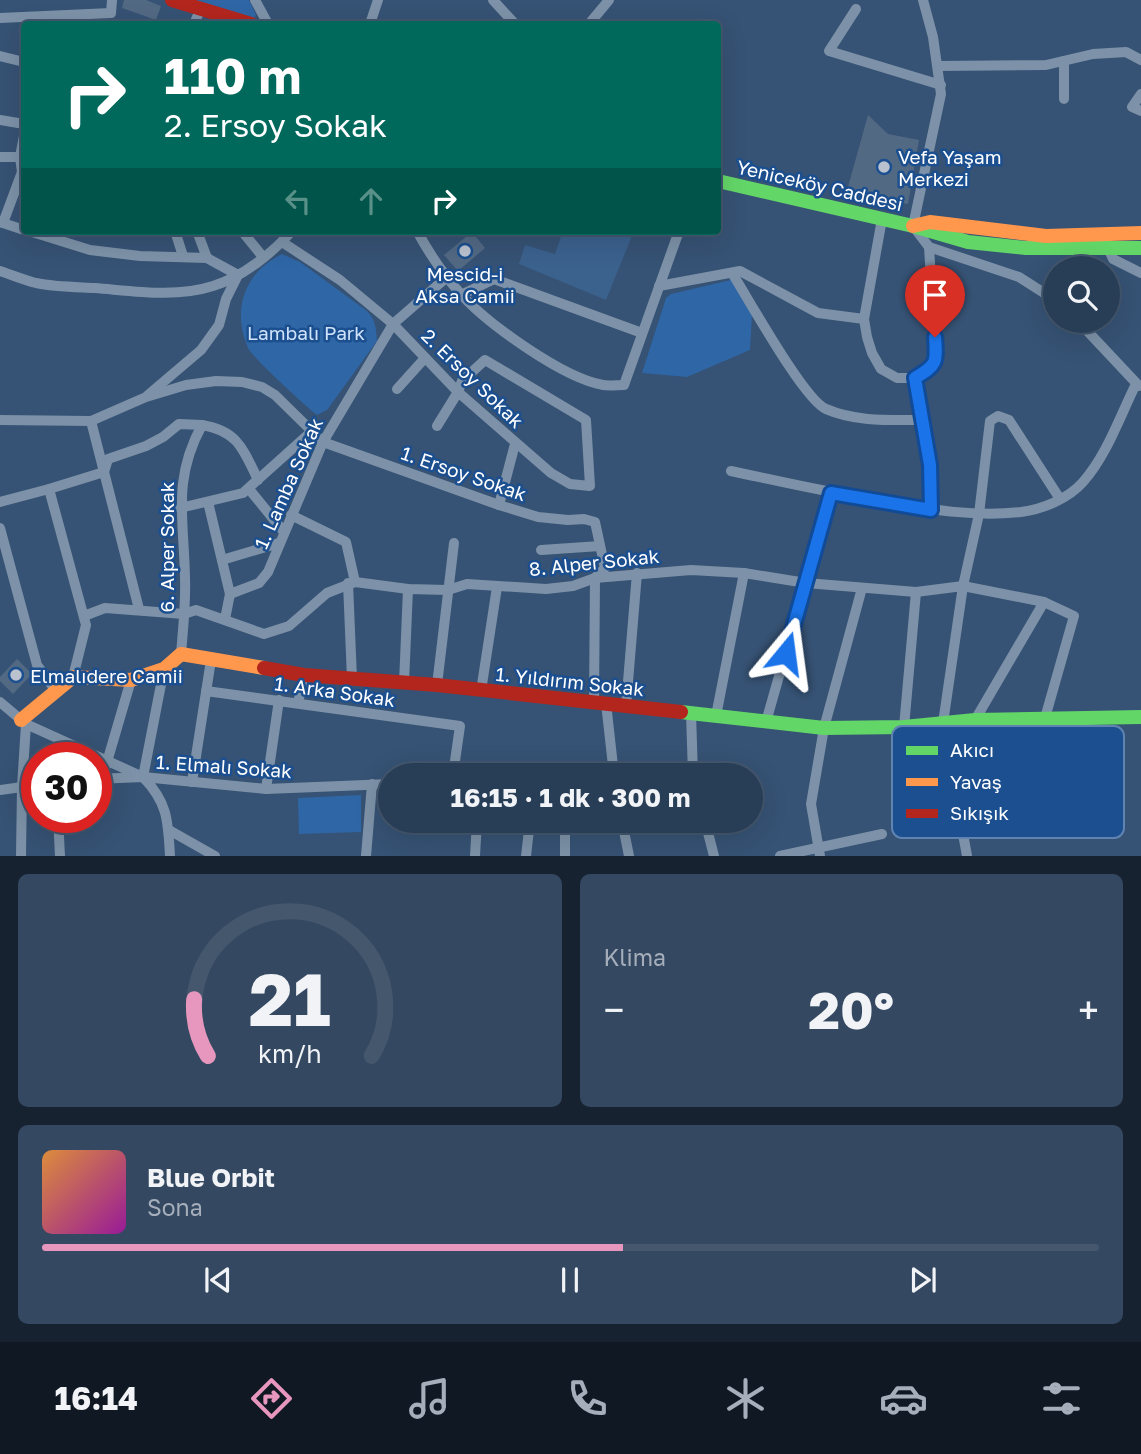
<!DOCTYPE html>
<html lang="tr">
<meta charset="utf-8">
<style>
:root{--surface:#283e57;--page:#344961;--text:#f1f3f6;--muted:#a5aeba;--line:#44576d;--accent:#e797bd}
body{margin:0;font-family:"Golos Text",sans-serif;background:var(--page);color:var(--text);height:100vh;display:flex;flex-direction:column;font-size:26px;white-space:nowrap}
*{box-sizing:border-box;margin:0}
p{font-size:23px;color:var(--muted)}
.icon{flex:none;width:38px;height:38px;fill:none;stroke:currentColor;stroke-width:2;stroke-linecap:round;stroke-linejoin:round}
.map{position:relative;height:856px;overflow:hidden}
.panel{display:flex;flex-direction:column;gap:18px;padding:18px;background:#162230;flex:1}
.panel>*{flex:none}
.top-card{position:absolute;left:21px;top:21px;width:700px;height:214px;border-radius:7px;box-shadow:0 7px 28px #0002,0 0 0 2px var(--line);background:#00695c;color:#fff;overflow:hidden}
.fabs{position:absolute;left:1043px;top:256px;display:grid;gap:14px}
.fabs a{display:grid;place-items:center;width:77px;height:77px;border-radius:50%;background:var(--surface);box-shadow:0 7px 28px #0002,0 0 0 2px var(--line);font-size:35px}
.speed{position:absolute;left:21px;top:742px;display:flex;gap:14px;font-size:35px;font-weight:700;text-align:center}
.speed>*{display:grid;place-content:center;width:91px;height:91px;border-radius:50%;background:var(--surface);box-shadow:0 7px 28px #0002,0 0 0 2px var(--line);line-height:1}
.speed .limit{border:10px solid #d22;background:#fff;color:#111}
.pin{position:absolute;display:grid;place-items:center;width:60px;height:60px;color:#fff;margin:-72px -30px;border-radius:50% 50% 50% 0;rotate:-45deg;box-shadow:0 0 7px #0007}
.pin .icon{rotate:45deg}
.me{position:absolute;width:77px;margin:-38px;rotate:16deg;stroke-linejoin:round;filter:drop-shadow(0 0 5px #0008)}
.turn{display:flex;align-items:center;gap:24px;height:147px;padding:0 28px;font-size:32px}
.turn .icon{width:91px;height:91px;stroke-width:2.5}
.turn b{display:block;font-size:49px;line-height:60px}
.lanes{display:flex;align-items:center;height:66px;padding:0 28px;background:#0003;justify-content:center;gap:35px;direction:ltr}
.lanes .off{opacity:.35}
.big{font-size:52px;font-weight:700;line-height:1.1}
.panel .tile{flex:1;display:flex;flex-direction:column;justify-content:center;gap:10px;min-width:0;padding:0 24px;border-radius:10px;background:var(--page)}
.panel .dial{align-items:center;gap:0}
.dial svg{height:182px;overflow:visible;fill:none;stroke:var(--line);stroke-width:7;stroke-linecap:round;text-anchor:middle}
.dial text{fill:var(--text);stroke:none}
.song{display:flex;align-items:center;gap:21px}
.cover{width:84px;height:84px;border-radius:10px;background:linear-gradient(135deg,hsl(30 70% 55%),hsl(300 70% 35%))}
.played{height:7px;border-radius:4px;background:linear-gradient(90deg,var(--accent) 55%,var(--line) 55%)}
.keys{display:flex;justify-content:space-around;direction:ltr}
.heat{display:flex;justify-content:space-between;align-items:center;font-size:38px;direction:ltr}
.panel .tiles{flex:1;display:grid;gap:18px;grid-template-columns:1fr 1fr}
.tile:last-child{grid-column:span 2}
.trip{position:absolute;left:378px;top:763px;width:385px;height:70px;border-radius:35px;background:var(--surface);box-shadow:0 7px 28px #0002,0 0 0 2px var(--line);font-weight:700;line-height:70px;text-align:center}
.tabs{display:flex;height:112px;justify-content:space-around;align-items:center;background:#101923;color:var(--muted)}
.tabs .icon{width:49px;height:49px}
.tabs .selected{color:var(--accent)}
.tabs b{font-size:32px;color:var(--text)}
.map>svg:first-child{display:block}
.green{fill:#2f66a5}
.water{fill:#3b618d}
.building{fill:#526984}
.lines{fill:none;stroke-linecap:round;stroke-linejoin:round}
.street{stroke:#7d92a8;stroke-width:10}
.fast{stroke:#63d668;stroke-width:14}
.slow{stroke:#ff974d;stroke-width:14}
.jam{stroke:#b3261e;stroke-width:14}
.route-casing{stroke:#114b97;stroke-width:18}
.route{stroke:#1a73e8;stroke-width:12}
.poi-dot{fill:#b9c2ce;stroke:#1b4f8f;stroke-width:2.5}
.labels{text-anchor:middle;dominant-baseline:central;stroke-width:5;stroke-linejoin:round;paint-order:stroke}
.poi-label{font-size:19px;fill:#fff;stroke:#1b4f8f;text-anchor:start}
.street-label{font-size:19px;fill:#fff;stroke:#1b4f8f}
.park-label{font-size:19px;fill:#cfe3fa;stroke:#1b4f8f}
.key{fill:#1b4f8f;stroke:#5f84b1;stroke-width:2}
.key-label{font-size:19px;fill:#fff}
</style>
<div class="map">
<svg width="1141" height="856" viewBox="0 0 1141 856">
<rect width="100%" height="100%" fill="#365274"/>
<g class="green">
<path d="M194 0H249L256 15 253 21Z"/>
<path d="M282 254 300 262 367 311C376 320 376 329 377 341L327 410 317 415C306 407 252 357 248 348 231 309 245 272 282 254Z"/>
<path d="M735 279 752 315 750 350 687 377 642 373 666 298 671 294Z"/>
<path d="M361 795V832L299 834 298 798Z"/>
</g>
<path class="water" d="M563 231H634L606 300 519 264 525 245 555 254Z"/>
<g class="building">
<path d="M124 0H146L161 6 156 20 122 8Z"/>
<path d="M868 115 888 134 919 140 908 204 846 194Z"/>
<path d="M472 232 485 248 458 271 444 255Z"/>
<path d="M17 659 32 674 13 694 0 681V677Z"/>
</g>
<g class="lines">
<g class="street">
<path d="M255 0 268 24"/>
<path d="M493 0 515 24"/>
<path d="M856 9 829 51 941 85"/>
<path d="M0 18 111 13 112 0"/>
<path d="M194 24 201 8"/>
<path d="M370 24 378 0"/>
<path d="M589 24 609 0"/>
<path d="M0 56 24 62"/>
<path d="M938 66 1046 65 1093 54 1126 52 1141 60"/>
<path d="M1141 94 1132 107 1141 111"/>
<path d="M1064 99V61"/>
<path d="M0 120 24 124"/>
<path d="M0 157H20L22 161"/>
<path d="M882 219 864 319 867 337 872 353 881 369 897 378H915L930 465 931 510"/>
<path d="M0 222 24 230"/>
<path d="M3 223 22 172 20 157 24 136"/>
<path d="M29 231 90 250 140 256 207 258 238 275 226 299 219 325 201 350 148 395"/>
<path d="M175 231 183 256"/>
<path d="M197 231 207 258"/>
<path d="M242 231 263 257"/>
<path d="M417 231C429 253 443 274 460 293 486 323 563 378 603 385 609 386 617 385 624 385L679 231"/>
<path d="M282 242 340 280 393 324 458 392 551 473 570 484 590 486 586 420 485 360 462 381 458 392 437 426"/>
<path d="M929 247 1019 277 1055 300"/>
<path d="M1108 248 1113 259 1141 273"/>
<path d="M0 271C12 275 24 280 36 283 55 287 76 287 95 288 133 291 176 298 213 286 243 277 272 253 292 231"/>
<path d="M732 273C748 298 804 400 826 409 856 422 890 420 922 420"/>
<path d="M659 286 740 271 818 313 864 319"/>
<path d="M461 295 494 279 642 333"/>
<path d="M1077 320 1139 386"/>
<path d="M915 378 932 368 936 359 929 247 913 226 941 94 933 37 923 0"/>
<path d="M397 389 425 358"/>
<path d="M0 420 91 421 146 397 186 385 216 381 242 382 262 387 275 395 323 442 499 505 538 517 568 520 584 519 595 522 605 568 595 578 594 702"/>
<path d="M91 421 139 609"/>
<path d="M202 425C238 431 243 449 258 480"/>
<path d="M731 471C783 482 835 494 888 502 932 510 976 517 1021 512 1043 509 1068 499 1083 482 1107 455 1120 416 1136 384"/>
<path d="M49 489 86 625 73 677"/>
<path d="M249 489 284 532"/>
<path d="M0 502 49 489 104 472 108 459 146 446 163 437 179 424 202 425C172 480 184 519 185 578 186 603 183 629 181 654"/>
<path d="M208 502 230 594 225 619"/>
<path d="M499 505 515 444"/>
<path d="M180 508 243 493 311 432"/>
<path d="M291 515 346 542 355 582"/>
<path d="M0 528 37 665 56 691"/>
<path d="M541 550 600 546"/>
<path d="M222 560 279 543"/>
<path d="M348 583 352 679"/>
<path d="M230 594 259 583 268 572 323 442 393 324 447 277"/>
<path d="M84 616 105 608 184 614 196 610 264 634 289 626 327 593 355 582 408 589 448 590 467 584 546 589 573 586 595 578 691 570 744 573 806 583 916 592 963 586 1044 602 1074 616 1045 718"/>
<path d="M404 683 408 589"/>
<path d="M437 685 454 543"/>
<path d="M206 691 460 726 453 775"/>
<path d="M481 691 497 587"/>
<path d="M0 702 26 724 143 777C168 803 168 821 170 856"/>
<path d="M298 703 304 675"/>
<path d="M606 703 614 775"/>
<path d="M626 706 637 573"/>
<path d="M691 713 693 775"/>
<path d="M716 716 744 573"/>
<path d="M975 720 1044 602"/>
<path d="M766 722 831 493"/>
<path d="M904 727 916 592"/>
<path d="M143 777 164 669"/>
<path d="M96 779 143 777 266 789 390 784"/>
<path d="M102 779 131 680"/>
<path d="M192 782 211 660"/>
<path d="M266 789 279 700"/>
<path d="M0 790 37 785"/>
<path d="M58 817 60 856"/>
<path d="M622 821 629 856"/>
<path d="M705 821 714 856"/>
<path d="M169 830 215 856"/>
<path d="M21 856 22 787 26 724"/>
<path d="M366 856 372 784"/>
<path d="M475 856 477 821"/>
<path d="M526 856 530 821"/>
<path d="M565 856V821"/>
<path d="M780 856 882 834"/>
<path d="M820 856 811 804 824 728 862 588"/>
<path d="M967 856 943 723 963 586 979 514 990 421 998 416 1009 420 1060 499"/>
</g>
<g class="fast">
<path d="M718 181 913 226 968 242 1026 248H1141"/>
<path d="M681 712 824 728 904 727 975 720 1141 717"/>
</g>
<g class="slow">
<path d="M913 226 930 222 1046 236 1141 233"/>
<path d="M21 720 73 677 131 680 164 669 181 654 264 668"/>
</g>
<g class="jam">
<path d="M172 0 251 24"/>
<path d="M264 668 304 675 437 685 681 712"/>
</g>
</g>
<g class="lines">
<defs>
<path id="route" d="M786 653 831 493 931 510 930 465 915 378C937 365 937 363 935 337"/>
</defs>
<use href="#route" class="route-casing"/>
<use href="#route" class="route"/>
</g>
<g class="poi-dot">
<circle cx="884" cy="167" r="7"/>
<circle cx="465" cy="251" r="7"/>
<circle cx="16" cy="675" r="7"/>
</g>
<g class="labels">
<g class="poi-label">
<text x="898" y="156">Vefa Yaşam<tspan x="898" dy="22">Merkezi</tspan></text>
<text x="465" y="273" text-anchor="middle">Mescid-i<tspan x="465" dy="22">Aksa Camii</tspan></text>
<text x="30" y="675">Elmalıdere Camii</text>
</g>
<g class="street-label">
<text transform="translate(820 185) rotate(13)">Yeniceköy Caddesi</text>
<text transform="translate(473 378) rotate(44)">2. Ersoy Sokak</text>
<text transform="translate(464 473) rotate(19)">1. Ersoy Sokak</text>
<text transform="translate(288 483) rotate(-66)">1. Lamba Sokak</text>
<text transform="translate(166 547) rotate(-90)">6. Alper Sokak</text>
<text transform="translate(594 562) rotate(-6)">8. Alper Sokak</text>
<text transform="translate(570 681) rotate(6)">1. Yıldırım Sokak</text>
<text transform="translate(335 691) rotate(8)">1. Arka Sokak</text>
<text transform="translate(224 766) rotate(4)">1. Elmalı Sokak</text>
</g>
<g class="park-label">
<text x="306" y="332">Lambalı Park</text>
</g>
</g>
<rect x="892" y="726" width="232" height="112" rx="10" class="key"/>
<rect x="906" y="746" width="32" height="9" fill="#63d668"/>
<rect x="906" y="778" width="32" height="8" fill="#ff974d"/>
<rect x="906" y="809" width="32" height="9" fill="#b3261e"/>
<g class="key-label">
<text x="950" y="757">Akıcı</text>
<text x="950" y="789">Yavaş</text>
<text x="950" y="820">Sıkışık</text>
</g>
</svg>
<div class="fabs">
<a><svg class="icon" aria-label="search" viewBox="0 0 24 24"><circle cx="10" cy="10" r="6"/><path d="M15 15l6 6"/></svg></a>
</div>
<div class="speed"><div class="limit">30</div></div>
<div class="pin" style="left:935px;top:337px;background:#d93025"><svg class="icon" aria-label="arrive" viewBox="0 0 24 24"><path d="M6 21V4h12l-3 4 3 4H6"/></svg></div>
<svg class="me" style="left:786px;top:653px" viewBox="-20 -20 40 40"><path d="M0-17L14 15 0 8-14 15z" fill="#1a73e8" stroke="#fff" stroke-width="4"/></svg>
<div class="trip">16:15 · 1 dk · 300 m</div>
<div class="top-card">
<div class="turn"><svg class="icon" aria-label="right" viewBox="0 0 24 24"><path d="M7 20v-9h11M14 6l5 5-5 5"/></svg><div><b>110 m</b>2. Ersoy Sokak</div></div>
<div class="lanes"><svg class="icon off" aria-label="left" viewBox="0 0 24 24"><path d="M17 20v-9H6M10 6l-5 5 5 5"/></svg><svg class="icon off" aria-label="ahead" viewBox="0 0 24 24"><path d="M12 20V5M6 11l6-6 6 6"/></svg><svg class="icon" aria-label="right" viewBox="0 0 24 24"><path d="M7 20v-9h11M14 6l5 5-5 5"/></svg></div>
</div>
</div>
<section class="panel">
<div class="tiles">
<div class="tile dial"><svg viewBox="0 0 100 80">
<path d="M14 69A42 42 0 1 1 86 69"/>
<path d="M14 69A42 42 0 0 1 8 44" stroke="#e797bd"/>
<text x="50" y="56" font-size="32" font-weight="700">21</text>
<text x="50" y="72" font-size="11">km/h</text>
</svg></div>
<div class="tile"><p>Klima</p>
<div class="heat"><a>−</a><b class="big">20°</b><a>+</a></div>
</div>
<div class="tile">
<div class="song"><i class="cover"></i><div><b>Blue Orbit</b><p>Sona</p></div></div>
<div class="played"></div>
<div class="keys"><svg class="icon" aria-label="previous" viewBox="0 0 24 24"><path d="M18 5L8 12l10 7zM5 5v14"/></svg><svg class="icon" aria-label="pause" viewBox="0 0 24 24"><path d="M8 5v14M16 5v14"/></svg><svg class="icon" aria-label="next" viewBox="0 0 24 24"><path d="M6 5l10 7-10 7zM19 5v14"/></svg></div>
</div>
</div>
</section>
<nav class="tabs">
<b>16:14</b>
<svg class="icon selected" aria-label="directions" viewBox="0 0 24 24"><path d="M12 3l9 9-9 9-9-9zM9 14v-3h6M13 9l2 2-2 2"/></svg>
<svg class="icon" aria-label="music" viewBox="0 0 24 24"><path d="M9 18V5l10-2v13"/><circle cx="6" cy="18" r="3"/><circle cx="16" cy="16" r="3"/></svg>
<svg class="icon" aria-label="phone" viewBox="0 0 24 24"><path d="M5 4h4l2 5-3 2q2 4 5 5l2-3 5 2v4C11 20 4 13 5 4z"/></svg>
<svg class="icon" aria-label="climate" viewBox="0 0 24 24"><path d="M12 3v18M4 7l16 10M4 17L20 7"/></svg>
<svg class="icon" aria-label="car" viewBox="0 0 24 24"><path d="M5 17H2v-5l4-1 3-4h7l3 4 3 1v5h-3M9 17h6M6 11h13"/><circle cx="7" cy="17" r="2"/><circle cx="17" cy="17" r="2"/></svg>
<svg class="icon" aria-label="filters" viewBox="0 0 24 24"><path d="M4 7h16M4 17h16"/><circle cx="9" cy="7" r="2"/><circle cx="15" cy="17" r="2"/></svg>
</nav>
